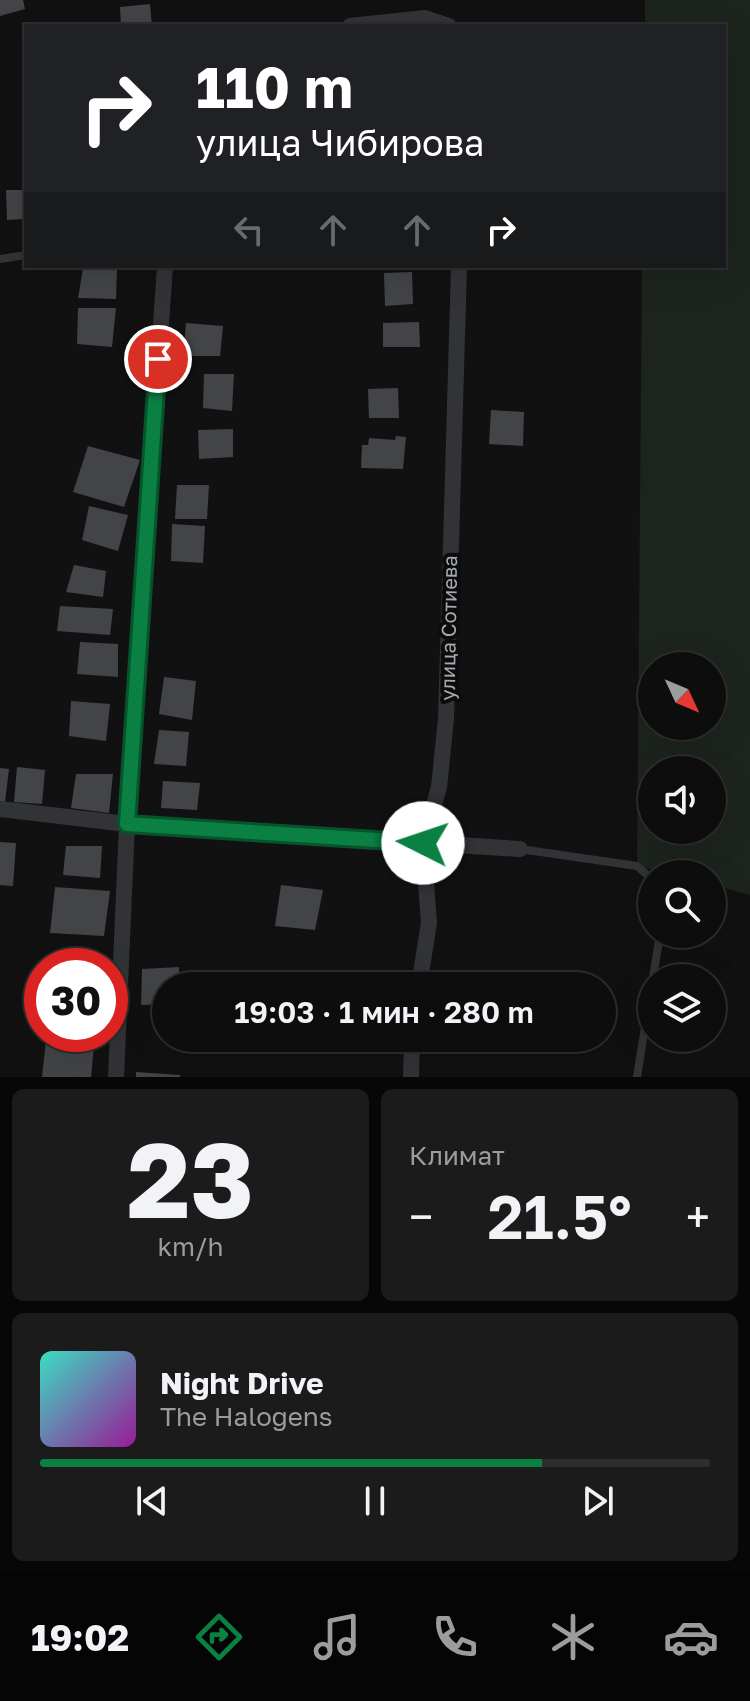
<!DOCTYPE html>
<html lang="ru">
<meta charset="utf-8">
<style>
:root{--surface:#0d0d0e;--page:#1b1b1c;--text:#f1f3f6;--muted:#9a9c9e;--line:#2d2d2e;--accent:#0b8043}
body{margin:0;font-family:"Golos Text",sans-serif;background:var(--page);color:var(--text);height:100vh;display:flex;flex-direction:column;font-size:30px;white-space:nowrap}
*{box-sizing:border-box;margin:0}
p{font-size:26px;color:var(--muted)}
.icon{flex:none;width:44px;height:44px;fill:none;stroke:currentColor;stroke-width:2;stroke-linecap:round;stroke-linejoin:round}
.map{position:relative;height:1077px;overflow:hidden}
.sheet{display:flex;flex-direction:column;gap:12px;padding:12px;background:#070708;flex:1}
.sheet>*{flex:none}
.banner{position:absolute;left:24px;top:24px;width:702px;height:244px;border-radius:0px;box-shadow:0 8px 32px #0002,0 0 0 2px var(--line);background:#202124;color:#fff;overflow:hidden}
.needle{width:52px;rotate:134deg}
.controls{position:absolute;left:638px;top:652px;display:grid;gap:16px}
.controls a{display:grid;place-items:center;width:88px;height:88px;border-radius:50%;background:var(--surface);box-shadow:0 8px 32px #0002,0 0 0 2px var(--line);font-size:40px}
.speed{position:absolute;left:24px;top:948px;display:flex;gap:16px;font-size:40px;font-weight:700;text-align:center}
.speed>*{display:grid;place-content:center;width:104px;height:104px;border-radius:50%;background:var(--surface);box-shadow:0 8px 32px #0002,0 0 0 2px var(--line);line-height:1}
.speed .limit{border:12px solid #d22;background:#fff;color:#111}
.pin{position:absolute;display:grid;place-items:center;width:68px;height:68px;color:#fff;margin:-34px;border:4px solid #fff;border-radius:50%;box-shadow:0 2px 8px #0007}
.me{position:absolute;width:88px;margin:-44px;rotate:274deg;stroke-linejoin:round;filter:drop-shadow(0 0 6px #0008)}
.turn{display:flex;align-items:center;gap:28px;height:168px;padding:0 40px;font-size:36px}
.turn .icon{width:104px;height:104px;stroke-width:2.5}
.turn b{display:block;font-size:56px;line-height:68px}
.lanes{display:flex;align-items:center;height:76px;padding:0 40px;background:#0003;justify-content:center;gap:40px;direction:ltr}
.lanes .off{opacity:.35}
.big{font-size:60px;font-weight:600;line-height:1.1}
.sheet .widget{flex:1;display:flex;flex-direction:column;justify-content:center;gap:12px;min-width:0;padding:0 28px;border-radius:12px;background:var(--page)}
.sheet .dial{align-items:center;gap:0}
.dial b{font-size:104px;line-height:1}
.song{display:flex;align-items:center;gap:24px}
.cover{width:96px;height:96px;border-radius:12px;background:linear-gradient(135deg,hsl(170 70% 55%),hsl(300 70% 35%))}
.played{height:8px;border-radius:4px;background:linear-gradient(90deg,var(--accent) 75%,var(--line) 75%)}
.keys{display:flex;justify-content:space-around;direction:ltr}
.heat{display:flex;justify-content:space-between;align-items:center;font-size:44px;direction:ltr}
.sheet .tiles{flex:1;display:grid;gap:12px;grid-template-columns:1fr 1fr}
.widget:last-child{grid-column:span 2}
.trip{position:absolute;left:152px;top:972px;width:464px;height:80px;border-radius:40px;background:var(--surface);box-shadow:0 8px 32px #0002,0 0 0 2px var(--line);font-weight:600;line-height:80px;text-align:center}
.dock{display:flex;height:128px;justify-content:space-around;align-items:center;background:#050506;color:var(--muted)}
.dock .icon{width:56px;height:56px}
.dock .selected{color:var(--accent)}
.dock b{font-size:36px;color:var(--text)}
.map>svg:first-child{display:block}
.green{fill:#1d241d;fill-rule:evenodd}
.building{fill:#424447}
.lines{fill:none;stroke-linecap:round;stroke-linejoin:round}
.lane{stroke:#323336;stroke-width:8}
.street{stroke:#323336;stroke-width:16}
.route-casing{stroke:#07532c;stroke-width:20}
.route{stroke:#0b8043;stroke-width:14}
.labels{text-anchor:middle;dominant-baseline:central;stroke-width:8;stroke-linejoin:round;paint-order:stroke}
.street-label{font-size:20px;fill:#a3aab1;stroke:#0c0c0d}
</style>
<div class="map">
<svg width="750" height="1077" viewBox="0 0 750 1077">
<rect width="100%" height="100%" fill="#111112"/>
<path class="green" d="M645 0H750V895L712 885V874H669L637 866 642 266H724V26H645ZM652 666H712V726H652ZM652 770H712V830H652Z"/>
<g class="building">
<path d="M0 0H23L25 9 0 16Z"/>
<path d="M150 4 152 26H121L120 7Z"/>
<path d="M6 190H26V219L7 220Z"/>
<path d="M83 268 117 269 116 299 78 298Z"/>
<path d="M412 272 413 304 385 306 384 273Z"/>
<path d="M78 308H116L112 347 77 344Z"/>
<path d="M419 322 420 347H383V323Z"/>
<path d="M186 323 223 326 220 356H183Z"/>
<path d="M204 374H234L232 411 203 408Z"/>
<path d="M398 388 399 418H369L368 389Z"/>
<path d="M491 410 524 412 523 446 489 444Z"/>
<path d="M233 429V457L199 459 198 430Z"/>
<path d="M396 436 406 437 403 469 361 468 362 445H368L369 438 395 440Z"/>
<path d="M88 446 140 460 124 507 73 492Z"/>
<path d="M177 485H209L207 519H175Z"/>
<path d="M89 506 128 515 118 551 82 540Z"/>
<path d="M172 524 205 526 203 563 171 561Z"/>
<path d="M74 565 106 571 103 597 66 592Z"/>
<path d="M60 606 113 609 110 635 57 631Z"/>
<path d="M80 642 118 644V677L77 674Z"/>
<path d="M164 677 196 681 192 720 159 714Z"/>
<path d="M71 701 110 704 106 741 69 736Z"/>
<path d="M159 730 189 732 186 766 154 764Z"/>
<path d="M17 767 45 770 42 804 14 802Z"/>
<path d="M0 768 9 769 5 802 0 801Z"/>
<path d="M76 774H113L109 813 71 808Z"/>
<path d="M163 781 200 783 197 810 161 808Z"/>
<path d="M0 842 16 843 13 886 0 885Z"/>
<path d="M66 846H102L100 878 63 875Z"/>
<path d="M281 885 323 890 315 930 275 926Z"/>
<path d="M55 887 110 891 104 936 50 933Z"/>
<path d="M60 959H93L92 966H60Z"/>
<path d="M179 967V986H166V1004L141 1005 142 969Z"/>
<path d="M46 1040 94 1046 91 1077H42Z"/>
<path d="M136 1072 180 1075V1077H136Z"/>
</g>
<g class="lines">
<g class="lane">
<path d="M0 259 26 255"/>
<path d="M520 849 637 866 652 879"/>
<path d="M653 978 660 934"/>
<path d="M637 1077 652 983"/>
</g>
<g class="street">
<path d="M350 26 425 18 449 26"/>
<path d="M0 809 127 824 520 849"/>
<path d="M419 986 429 923 423 843 439 787 446 719 459 266"/>
<path d="M116 1077 127 824 165 266"/>
<path d="M411 1077 412 1038"/>
</g>
</g>
<g class="lines">
<defs>
<path id="route" d="M158 359 127 824 423 843"/>
</defs>
<use href="#route" class="route-casing"/>
<use href="#route" class="route"/>
</g>
<g class="labels">
<g class="street-label">
<text transform="translate(448 628) rotate(-89)">улица Сотиева</text>
</g>
</g>
</svg>
<div class="controls">
<a><svg class="needle" viewBox="-14 -14 28 28"><path d="M0-13l5 13h-10z" fill="#e53935"/><path d="M0 13l5-13h-10z" fill="#9a9c9e"/></svg></a>
<a><svg class="icon" aria-label="sound" viewBox="0 0 24 24"><path d="M4 9h4l5-4v14l-5-4H4zM17 9q2 3 0 6"/></svg></a>
<a><svg class="icon" aria-label="search" viewBox="0 0 24 24"><circle cx="10" cy="10" r="6"/><path d="M15 15l6 6"/></svg></a>
<a><svg class="icon" aria-label="layers" viewBox="0 0 24 24"><path d="M12 4l9 5-9 5-9-5zM3 14l9 5 9-5"/></svg></a>
</div>
<div class="speed"><div class="limit">30</div></div>
<div class="pin" style="left:158px;top:359px;background:#d93025"><svg class="icon" aria-label="arrive" viewBox="0 0 24 24"><path d="M6 21V4h12l-3 4 3 4H6"/></svg></div>
<svg class="me" style="left:423px;top:843px" viewBox="-20 -20 40 40"><circle r="19" fill="#fff"/><path d="M0-13L10 11 0 6-10 11z" fill="#0b8043"/></svg>
<div class="trip">19:03 · 1 мин · 280 m</div>
<div class="banner">
<div class="turn"><svg class="icon" aria-label="right" viewBox="0 0 24 24"><path d="M7 20v-9h11M14 6l5 5-5 5"/></svg><div><b>110 m</b>улица Чибирова</div></div>
<div class="lanes"><svg class="icon off" aria-label="left" viewBox="0 0 24 24"><path d="M17 20v-9H6M10 6l-5 5 5 5"/></svg><svg class="icon off" aria-label="ahead" viewBox="0 0 24 24"><path d="M12 20V5M6 11l6-6 6 6"/></svg><svg class="icon off" aria-label="ahead" viewBox="0 0 24 24"><path d="M12 20V5M6 11l6-6 6 6"/></svg><svg class="icon" aria-label="right" viewBox="0 0 24 24"><path d="M7 20v-9h11M14 6l5 5-5 5"/></svg></div>
</div>
</div>
<section class="sheet">
<div class="tiles">
<div class="widget dial"><b>23</b><p>km/h</p></div>
<div class="widget"><p>Климат</p>
<div class="heat"><a>−</a><b class="big">21.5°</b><a>+</a></div>
</div>
<div class="widget">
<div class="song"><i class="cover"></i><div><b>Night Drive</b><p>The Halogens</p></div></div>
<div class="played"></div>
<div class="keys"><svg class="icon" aria-label="previous" viewBox="0 0 24 24"><path d="M18 5L8 12l10 7zM5 5v14"/></svg><svg class="icon" aria-label="pause" viewBox="0 0 24 24"><path d="M8 5v14M16 5v14"/></svg><svg class="icon" aria-label="next" viewBox="0 0 24 24"><path d="M6 5l10 7-10 7zM19 5v14"/></svg></div>
</div>
</div>
</section>
<nav class="dock">
<b>19:02</b>
<svg class="icon selected" aria-label="directions" viewBox="0 0 24 24"><path d="M12 3l9 9-9 9-9-9zM9 14v-3h6M13 9l2 2-2 2"/></svg>
<svg class="icon" aria-label="music" viewBox="0 0 24 24"><path d="M9 18V5l10-2v13"/><circle cx="6" cy="18" r="3"/><circle cx="16" cy="16" r="3"/></svg>
<svg class="icon" aria-label="phone" viewBox="0 0 24 24"><path d="M5 4h4l2 5-3 2q2 4 5 5l2-3 5 2v4C11 20 4 13 5 4z"/></svg>
<svg class="icon" aria-label="climate" viewBox="0 0 24 24"><path d="M12 3v18M4 7l16 10M4 17L20 7"/></svg>
<svg class="icon" aria-label="car" viewBox="0 0 24 24"><path d="M5 17H2v-5l4-1 3-4h7l3 4 3 1v5h-3M9 17h6M6 11h13"/><circle cx="7" cy="17" r="2"/><circle cx="17" cy="17" r="2"/></svg>
</nav>
